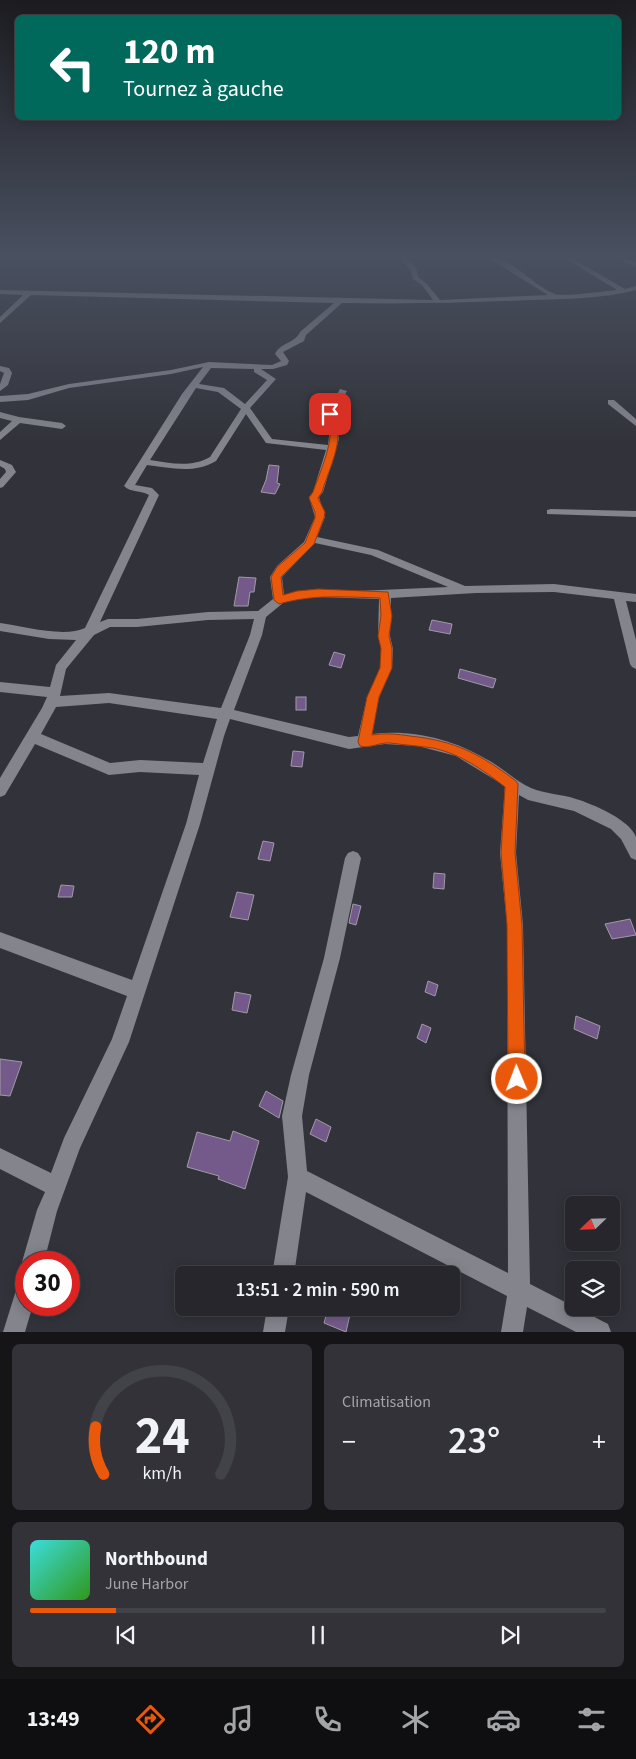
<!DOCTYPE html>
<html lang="fr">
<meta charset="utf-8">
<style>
:root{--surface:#26262c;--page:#323238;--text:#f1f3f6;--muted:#a4a5a9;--line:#424348;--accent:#ea580c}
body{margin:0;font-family:"Source Sans 3",sans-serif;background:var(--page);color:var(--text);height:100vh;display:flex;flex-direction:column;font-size:19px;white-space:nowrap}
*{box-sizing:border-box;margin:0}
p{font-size:16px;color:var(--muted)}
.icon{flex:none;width:28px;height:28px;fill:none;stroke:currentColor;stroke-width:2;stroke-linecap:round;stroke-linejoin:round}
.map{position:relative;height:1332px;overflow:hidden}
.drawer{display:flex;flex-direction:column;gap:12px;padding:12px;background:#151518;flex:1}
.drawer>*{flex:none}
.top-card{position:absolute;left:15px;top:15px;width:606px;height:105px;border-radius:8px;box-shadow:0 2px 12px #0003,0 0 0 1px var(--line);background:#00695c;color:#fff;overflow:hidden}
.needle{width:32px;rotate:247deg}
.fabs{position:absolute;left:565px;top:1196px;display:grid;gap:10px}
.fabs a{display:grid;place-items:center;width:55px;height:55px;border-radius:8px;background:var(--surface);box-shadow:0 2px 12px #0003,0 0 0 1px var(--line);font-size:25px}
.speed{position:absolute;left:15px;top:1251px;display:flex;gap:10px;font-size:25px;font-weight:700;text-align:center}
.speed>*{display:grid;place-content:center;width:65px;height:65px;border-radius:50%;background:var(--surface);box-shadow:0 2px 12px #0003,0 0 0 1px var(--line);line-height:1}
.speed .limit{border:8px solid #d22;background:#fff;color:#111}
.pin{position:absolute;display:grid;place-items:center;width:42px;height:42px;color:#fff;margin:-21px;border-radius:10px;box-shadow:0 2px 8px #0006}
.me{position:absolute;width:55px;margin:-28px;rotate:359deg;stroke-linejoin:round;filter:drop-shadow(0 0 4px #0008)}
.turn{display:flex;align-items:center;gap:18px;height:105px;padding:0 25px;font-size:22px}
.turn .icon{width:65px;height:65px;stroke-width:2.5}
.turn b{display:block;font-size:35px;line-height:42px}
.big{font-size:38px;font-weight:600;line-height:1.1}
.drawer .card{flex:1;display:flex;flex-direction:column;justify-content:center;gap:8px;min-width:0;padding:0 18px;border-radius:8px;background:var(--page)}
.drawer .dial{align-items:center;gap:0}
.dial svg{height:130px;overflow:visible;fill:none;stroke:var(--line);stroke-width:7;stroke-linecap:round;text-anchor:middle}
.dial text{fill:var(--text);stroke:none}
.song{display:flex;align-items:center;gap:15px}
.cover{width:60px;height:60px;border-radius:8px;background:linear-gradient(135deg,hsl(180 70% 55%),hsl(110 70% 35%))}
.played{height:5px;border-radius:2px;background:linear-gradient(90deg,var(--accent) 15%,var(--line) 15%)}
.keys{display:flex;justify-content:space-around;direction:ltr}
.heat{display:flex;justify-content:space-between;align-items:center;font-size:28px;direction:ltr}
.drawer .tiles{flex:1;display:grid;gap:12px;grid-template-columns:1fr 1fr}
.card:last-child{grid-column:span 2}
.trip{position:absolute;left:175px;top:1266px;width:285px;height:50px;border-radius:8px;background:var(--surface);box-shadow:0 2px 12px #0003,0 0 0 1px var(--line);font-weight:600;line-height:50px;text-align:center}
.menu{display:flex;height:80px;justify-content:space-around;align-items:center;background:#0f0f12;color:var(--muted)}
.menu .icon{width:35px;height:35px}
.menu .active{color:var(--accent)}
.menu b{font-size:22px;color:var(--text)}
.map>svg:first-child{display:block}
.building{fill:#745a8a;stroke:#9f9ba3}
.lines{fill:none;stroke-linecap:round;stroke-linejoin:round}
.street{fill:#83848c;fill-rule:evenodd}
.route{fill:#ea580c;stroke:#983908}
</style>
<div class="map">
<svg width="636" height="1332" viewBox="0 0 636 1332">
<rect width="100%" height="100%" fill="#32333a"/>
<g class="building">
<path d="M269 465 279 466 277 483 280 484 275 494 261 492 266 480Z"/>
<path d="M239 577 256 578 254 592H250L248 606H234Z"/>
<path d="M432 620 452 624 450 634 429 630Z"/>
<path d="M334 652 345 655 341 668 329 665Z"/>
<path d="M460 669 496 679 493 688 458 678Z"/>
<rect x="296" y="697" width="10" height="13"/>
<path d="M293 751 304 752 302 767 291 766Z"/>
<path d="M263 841 274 843 270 861 258 859Z"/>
<path d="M434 873 445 874 444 889 433 888Z"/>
<path d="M61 885 74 886 72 897H58Z"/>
<path d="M237 892 254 895 248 920 230 917Z"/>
<path d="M353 904 361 906 356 925 349 923Z"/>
<path d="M630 919 636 935 612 939 605 924Z"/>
<path d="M428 981 438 985 435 996 425 992Z"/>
<path d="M235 992 251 995 247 1013 232 1010Z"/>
<path d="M576 1016 600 1026 597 1039 574 1029Z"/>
<path d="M422 1024 431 1028 426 1043 417 1038Z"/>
<path d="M0 1059 22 1062 10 1096 0 1095Z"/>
<path d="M266 1091 283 1101 279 1118 259 1106Z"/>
<path d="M316 1119 331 1127 326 1142 310 1134Z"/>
<path d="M233 1131 259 1141 245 1189 218 1179 219 1176 187 1167 197 1132 230 1141Z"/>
<path d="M328 1308 350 1314 346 1332 324 1323Z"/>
</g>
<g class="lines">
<g class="street">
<path d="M397 256H403L416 268 418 277 426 283 440 300 548 295 485 256C512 256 531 285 555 294 563 297 605 291 617 290L561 256H568L625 289 636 286V290C602 299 564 299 529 300 467 303 405 304 342 303L306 335 304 341 283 352 289 361 287 365 273 369H261L276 379 250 408 272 439 328 445 330 427 326 414 340 389 347 391 334 414 338 427 339 439 323 492 319 497 325 517 317 537 378 550 465 586 554 584 636 594V602L626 601 636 640V669L632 667 630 664 614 599 554 592 476 593 391 598 390 636 393 649 392 668 379 697 372 734C411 729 453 739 486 759 502 767 515 781 531 788 545 794 562 794 576 799 593 804 630 820 636 837 636 844 636 853 636 860L631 858 621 839 611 829 574 811 528 800 519 795 516 853 523 925 530 1284 608 1324 611 1332H576L527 1307 523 1332H501L507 1296 306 1192 294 1275H272L288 1177 282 1116 291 1075 324 958 345 858 348 853 353 851 358 853 361 858 340 958 309 1075 302 1116 307 1171 508 1273 507 925 500 853 505 786 456 756 418 746 385 744 349 749 230 719 224 736 200 824 129 1042 80 1148 57 1211 44 1262H26V1270L22 1262 37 1210 45 1192 0 1169V1148L51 1173 64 1138 112 1039 127 996 0 948V932L132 980 186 824 199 775 140 772 109 775 35 744 5 795 0 797V778L42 708 47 697 0 692V682L50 687 56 665 76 640 49 639 0 631V623C23 626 64 638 85 628L149 495C141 490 131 493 124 486L182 394 203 367 171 374 69 388 28 400 0 402V396L28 394 69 384 171 370 209 362 272 365 281 361 275 354C280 343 295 343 300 332L334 303 31 295 0 323V317L23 295 0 294V290L433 300 422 285 413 279 411 270ZM211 368 254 369V372L267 380 245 404 224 388 199 384ZM196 388 218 392 241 409 210 457C191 468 170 463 150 460ZM246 414 266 443 326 450 313 492 309 497 315 517 304 542 277 566 270 577 273 599 258 611 208 612 137 619H108L100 622 159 495 152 488 135 485 147 465C170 468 195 474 216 461ZM315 543 371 555 448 587 357 591 318 589 284 595 282 577ZM318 597 379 599 378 636 381 649 380 668 367 697 358 736 349 737 234 710 262 635 266 617 283 603 297 599ZM254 619 250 635 221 708 109 693 60 696 66 669 94 635 110 627H137L208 620ZM109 703 217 719 203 763 140 760 110 763 41 734 56 707Z"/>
<path d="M613 256H620L636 263V267Z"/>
<path d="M0 366 9 368 12 373 8 385 0 391V384L4 373 0 371Z"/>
<path d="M608 400H614L636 419V426L608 404Z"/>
<path d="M0 412 19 417 62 423 66 426 62 429 20 423 0 440V432L12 421 0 418Z"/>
<path d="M0 460 12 465 16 472 3 487 0 488V479L6 472 5 469 0 466Z"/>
<path d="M551 509 636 511V517L547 514V510Z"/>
<path d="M26 1281V1305H33L25 1332H3L18 1284Z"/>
<path d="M267 1308H289L285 1332H263Z"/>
</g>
</g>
<linearGradient id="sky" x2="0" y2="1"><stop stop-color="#1c1c20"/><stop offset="0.58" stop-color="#495060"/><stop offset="1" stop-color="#495060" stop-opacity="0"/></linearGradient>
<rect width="636" height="442" fill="url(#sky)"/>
<path class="route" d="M330 411 334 414C334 422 339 428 338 437 337 455 327 475 322 492L318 498 325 512 324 518 314 544 281 577 283 595 297 591 318 589 388 592 392 616 389 636 392 648V668L379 697 372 735C385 733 397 734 410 736 456 741 480 754 516 781L518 784 515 853 522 925 525 1079 523 1085 517 1087 511 1085 508 1079 507 925 501 853 505 787C483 770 461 754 433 748 419 746 405 745 390 743 380 742 369 749 360 746L358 742 367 697 380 668 381 648 378 636 381 616 380 598C345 597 313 594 279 604L274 600 271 577 277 567 305 543 315 518V512L309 498 313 492C319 475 328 455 330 437 331 428 326 422 326 414Z"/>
</svg>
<div class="fabs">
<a><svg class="needle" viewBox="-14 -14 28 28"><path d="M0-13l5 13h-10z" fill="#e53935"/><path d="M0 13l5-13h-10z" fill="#a4a5a9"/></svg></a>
<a><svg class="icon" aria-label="layers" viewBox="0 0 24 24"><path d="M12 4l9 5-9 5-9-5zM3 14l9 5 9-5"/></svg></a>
</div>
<div class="speed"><div class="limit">30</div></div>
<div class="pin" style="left:330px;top:414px;background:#d93025"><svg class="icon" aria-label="arrive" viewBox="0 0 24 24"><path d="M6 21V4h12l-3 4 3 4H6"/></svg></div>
<svg class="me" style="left:517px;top:1079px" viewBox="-20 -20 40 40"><circle r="17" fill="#ea580c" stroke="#fff" stroke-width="3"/><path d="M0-11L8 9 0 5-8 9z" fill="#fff"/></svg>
<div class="trip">13:51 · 2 min · 590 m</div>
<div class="top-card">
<div class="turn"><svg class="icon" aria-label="left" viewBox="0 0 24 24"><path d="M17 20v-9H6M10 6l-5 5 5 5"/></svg><div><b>120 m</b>Tournez à gauche</div></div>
</div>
</div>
<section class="drawer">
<div class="tiles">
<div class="card dial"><svg viewBox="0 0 100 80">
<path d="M14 69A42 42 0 1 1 86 69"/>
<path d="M14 69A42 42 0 0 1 9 40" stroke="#ea580c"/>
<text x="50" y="56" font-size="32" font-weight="700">24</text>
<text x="50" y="72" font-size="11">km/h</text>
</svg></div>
<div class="card"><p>Climatisation</p>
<div class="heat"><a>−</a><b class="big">23°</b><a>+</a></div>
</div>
<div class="card">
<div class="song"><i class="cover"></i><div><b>Northbound</b><p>June Harbor</p></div></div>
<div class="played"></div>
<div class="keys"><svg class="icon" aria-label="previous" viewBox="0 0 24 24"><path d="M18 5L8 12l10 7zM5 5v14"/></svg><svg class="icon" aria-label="pause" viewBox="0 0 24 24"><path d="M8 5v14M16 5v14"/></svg><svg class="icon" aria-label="next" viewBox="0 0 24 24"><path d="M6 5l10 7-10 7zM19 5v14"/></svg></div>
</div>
</div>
</section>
<nav class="menu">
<b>13:49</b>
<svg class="icon active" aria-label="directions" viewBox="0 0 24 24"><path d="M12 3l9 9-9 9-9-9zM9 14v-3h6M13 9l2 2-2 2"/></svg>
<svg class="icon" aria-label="music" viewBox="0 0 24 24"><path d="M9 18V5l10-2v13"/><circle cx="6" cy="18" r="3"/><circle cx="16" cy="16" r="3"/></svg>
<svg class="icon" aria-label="phone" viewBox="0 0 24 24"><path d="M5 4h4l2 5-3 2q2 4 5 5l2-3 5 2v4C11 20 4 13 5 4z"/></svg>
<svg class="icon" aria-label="climate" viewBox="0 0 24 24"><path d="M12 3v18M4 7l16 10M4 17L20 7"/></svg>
<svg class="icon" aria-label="car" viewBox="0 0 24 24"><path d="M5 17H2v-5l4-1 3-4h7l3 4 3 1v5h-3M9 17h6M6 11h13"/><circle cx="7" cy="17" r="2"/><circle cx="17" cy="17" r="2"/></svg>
<svg class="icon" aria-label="filters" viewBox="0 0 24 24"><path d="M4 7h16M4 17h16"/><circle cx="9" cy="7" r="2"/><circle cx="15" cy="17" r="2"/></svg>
</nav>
